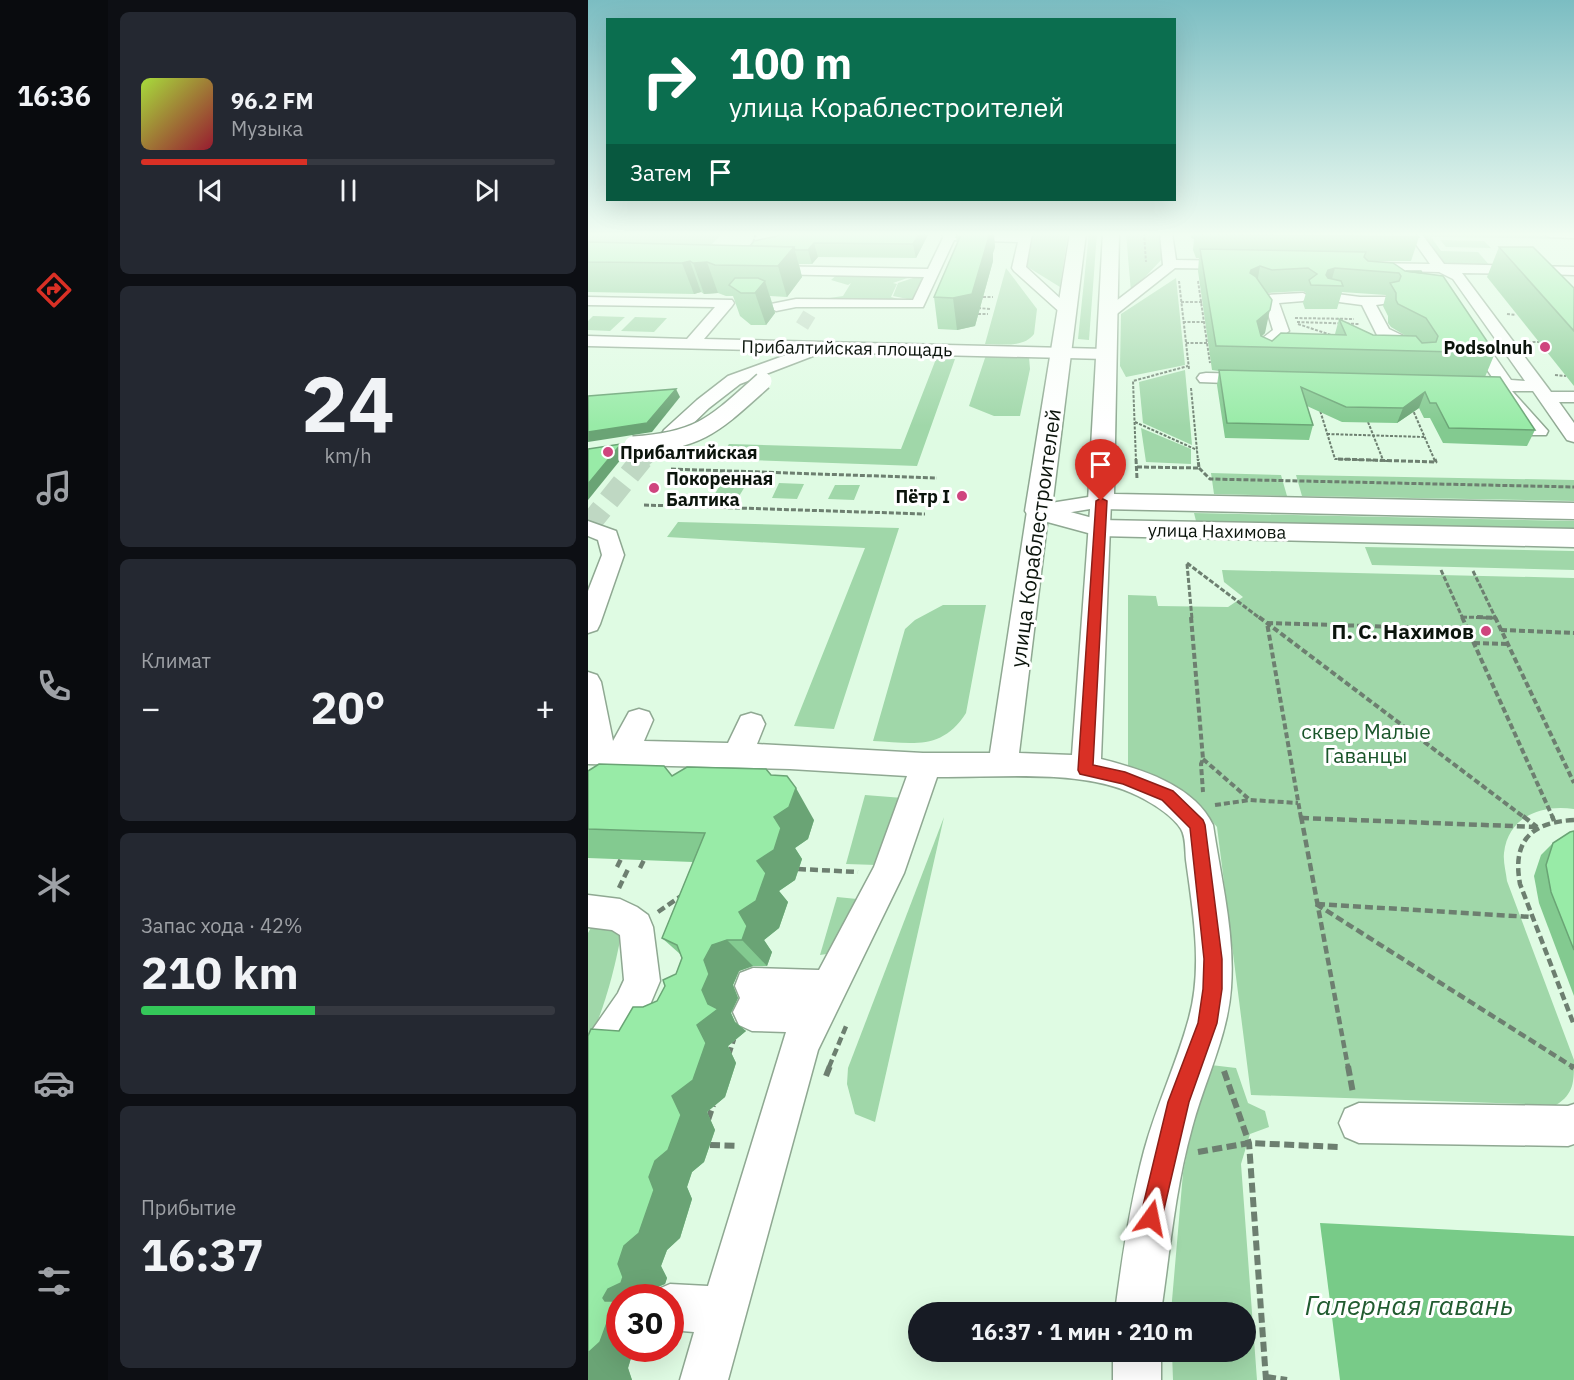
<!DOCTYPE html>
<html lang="ru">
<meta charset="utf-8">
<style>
:root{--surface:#171b24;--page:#242831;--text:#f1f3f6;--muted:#9ea1a6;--line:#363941;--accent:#d93025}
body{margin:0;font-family:"IBM Plex Sans",sans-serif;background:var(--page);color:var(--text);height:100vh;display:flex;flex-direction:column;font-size:22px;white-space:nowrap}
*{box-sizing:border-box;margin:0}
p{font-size:20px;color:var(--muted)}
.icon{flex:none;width:33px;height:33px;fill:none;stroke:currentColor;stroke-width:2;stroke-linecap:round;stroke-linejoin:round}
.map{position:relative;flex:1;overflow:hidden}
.panel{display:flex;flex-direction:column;gap:12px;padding:12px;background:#0d0f14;width:480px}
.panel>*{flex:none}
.guide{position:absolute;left:18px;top:18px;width:570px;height:183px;border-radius:0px;box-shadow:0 6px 24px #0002;background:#0b6e4f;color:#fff;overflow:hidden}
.speed{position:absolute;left:18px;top:1284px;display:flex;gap:12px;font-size:30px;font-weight:700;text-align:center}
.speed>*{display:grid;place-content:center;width:78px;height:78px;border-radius:50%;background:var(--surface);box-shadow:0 6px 24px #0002;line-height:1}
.speed .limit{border:9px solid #d22;background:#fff;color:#111}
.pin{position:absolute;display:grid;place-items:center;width:51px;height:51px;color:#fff;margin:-62px -26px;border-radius:50% 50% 50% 0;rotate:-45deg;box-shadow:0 0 6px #0007}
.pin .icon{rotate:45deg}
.me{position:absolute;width:66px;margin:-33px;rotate:12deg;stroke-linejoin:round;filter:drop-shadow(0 0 4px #0008)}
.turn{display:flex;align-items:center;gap:21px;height:126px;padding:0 24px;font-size:27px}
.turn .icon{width:78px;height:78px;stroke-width:2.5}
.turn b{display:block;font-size:42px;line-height:51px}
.then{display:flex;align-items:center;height:57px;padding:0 24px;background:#0003;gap:12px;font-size:22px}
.big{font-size:45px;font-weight:800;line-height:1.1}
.panel .widget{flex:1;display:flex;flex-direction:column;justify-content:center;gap:9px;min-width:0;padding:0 21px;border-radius:9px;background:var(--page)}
.panel .dial{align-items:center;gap:0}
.dial b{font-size:78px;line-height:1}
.song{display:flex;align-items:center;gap:18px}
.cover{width:72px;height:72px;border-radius:9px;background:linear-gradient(135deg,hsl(80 70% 55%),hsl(350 70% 35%))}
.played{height:6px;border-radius:3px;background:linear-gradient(90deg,var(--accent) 40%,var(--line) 40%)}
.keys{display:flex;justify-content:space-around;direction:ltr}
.heat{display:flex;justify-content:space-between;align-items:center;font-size:33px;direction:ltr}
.charge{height:9px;border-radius:4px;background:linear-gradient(90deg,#34c759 42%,var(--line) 0)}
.trip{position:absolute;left:320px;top:1302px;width:348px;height:60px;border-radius:30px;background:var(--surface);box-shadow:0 6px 24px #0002;font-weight:800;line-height:60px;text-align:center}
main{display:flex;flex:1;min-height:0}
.tabs{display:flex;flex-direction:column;width:108px;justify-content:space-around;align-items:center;background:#090b0e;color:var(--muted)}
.tabs .icon{width:42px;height:42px}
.tabs .selected{color:var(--accent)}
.tabs b{font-size:27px;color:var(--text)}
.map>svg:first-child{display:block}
.green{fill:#a0d7a9}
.water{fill:#78cb88}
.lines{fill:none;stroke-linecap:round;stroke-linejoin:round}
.minor-tunnel-far2{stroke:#bfd8c3;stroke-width:14;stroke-dasharray:14 7;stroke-linecap:butt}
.minor-tunnel-far1{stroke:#bfd8c3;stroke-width:17;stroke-dasharray:17 9;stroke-linecap:butt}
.minor-tunnel{stroke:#bfd8c3;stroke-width:22;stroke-dasharray:22 11;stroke-linecap:butt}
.minor-casing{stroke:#8fa892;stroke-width:3}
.major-casing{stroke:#8fa892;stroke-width:3}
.path-far4{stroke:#6d7f70;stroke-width:2;stroke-dasharray:3 1.5;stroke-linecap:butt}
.path-far3{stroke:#6d7f70;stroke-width:3;stroke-dasharray:5 2;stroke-linecap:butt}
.path-far2{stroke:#6d7f70;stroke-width:4;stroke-dasharray:6 3;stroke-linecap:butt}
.path-far1{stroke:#6d7f70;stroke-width:4.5;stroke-dasharray:8 4;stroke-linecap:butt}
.path{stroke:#6d7f70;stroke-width:6;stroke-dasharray:10 4.5;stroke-linecap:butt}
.minor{fill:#fff;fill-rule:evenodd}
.major{fill:#fff;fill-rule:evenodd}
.minor-bridge-casing{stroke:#8fa892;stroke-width:20;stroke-linecap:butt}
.minor-bridge{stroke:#fff;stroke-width:17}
.wall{fill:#83ca90;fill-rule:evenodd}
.shaded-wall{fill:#6aa475}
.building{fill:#98eba7;stroke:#6aa475;stroke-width:1.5;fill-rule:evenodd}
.route{fill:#d93025;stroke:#8d1f18;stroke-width:1.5}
.poi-dot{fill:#cf457e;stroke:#fff;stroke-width:2}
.labels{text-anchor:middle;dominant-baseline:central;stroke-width:6;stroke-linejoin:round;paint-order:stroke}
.far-poi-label{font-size:18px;font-weight:bold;fill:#0b140c;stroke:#fff;text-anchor:end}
.far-street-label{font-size:18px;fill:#0b140c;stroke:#fff}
.street-label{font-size:21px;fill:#0b140c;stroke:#fff}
.poi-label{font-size:21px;font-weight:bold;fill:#0b140c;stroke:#fff;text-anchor:end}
.park-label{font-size:21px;fill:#1a552a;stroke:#fff}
.near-water-label{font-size:27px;font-style:italic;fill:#215b30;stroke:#fff}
</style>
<main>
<nav class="tabs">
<b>16:36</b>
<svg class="icon selected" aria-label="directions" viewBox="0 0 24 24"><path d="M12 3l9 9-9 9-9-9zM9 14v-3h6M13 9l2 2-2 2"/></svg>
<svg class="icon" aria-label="music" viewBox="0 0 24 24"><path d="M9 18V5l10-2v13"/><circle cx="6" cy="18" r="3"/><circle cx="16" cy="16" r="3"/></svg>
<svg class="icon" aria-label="phone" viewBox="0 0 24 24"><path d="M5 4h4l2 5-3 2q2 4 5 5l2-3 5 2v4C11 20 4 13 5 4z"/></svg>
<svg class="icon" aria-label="climate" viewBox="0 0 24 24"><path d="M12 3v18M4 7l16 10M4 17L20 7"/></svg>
<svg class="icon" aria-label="car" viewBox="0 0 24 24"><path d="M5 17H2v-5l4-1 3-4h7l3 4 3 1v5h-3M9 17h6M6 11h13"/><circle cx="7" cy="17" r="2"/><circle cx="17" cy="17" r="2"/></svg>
<svg class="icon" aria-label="filters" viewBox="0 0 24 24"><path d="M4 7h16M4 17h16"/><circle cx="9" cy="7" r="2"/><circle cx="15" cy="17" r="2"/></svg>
</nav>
<section class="panel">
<div class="widget">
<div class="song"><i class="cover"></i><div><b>96.2 FM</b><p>Музыка</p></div></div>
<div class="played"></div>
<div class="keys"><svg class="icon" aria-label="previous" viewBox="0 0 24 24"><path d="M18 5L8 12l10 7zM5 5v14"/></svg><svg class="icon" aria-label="pause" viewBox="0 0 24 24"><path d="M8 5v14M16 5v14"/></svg><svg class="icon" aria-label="next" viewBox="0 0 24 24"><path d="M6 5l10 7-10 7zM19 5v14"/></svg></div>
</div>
<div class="widget dial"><b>24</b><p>km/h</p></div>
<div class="widget"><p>Климат</p>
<div class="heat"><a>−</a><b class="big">20°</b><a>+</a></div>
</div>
<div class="widget"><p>Запас хода · 42%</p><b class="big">210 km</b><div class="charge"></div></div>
<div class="widget"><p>Прибытие</p><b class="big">16:37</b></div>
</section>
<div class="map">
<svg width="986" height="1380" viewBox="0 0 986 1380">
<rect width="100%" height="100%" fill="#dffbe3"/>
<g class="green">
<path d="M0 233H135L123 245 0 242Z"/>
<path d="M445 233H480L472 287 438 266Z"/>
<path d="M501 233H509L501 340 490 339Z"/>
<path d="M538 233H572L574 259 543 292Z"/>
<path d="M832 233 986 236V239L843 237 853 251 890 252 903 267 856 266Z"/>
<path d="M852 240 896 241 903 248 858 247Z"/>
<path d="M418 268 449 309 446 334C436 348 413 344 397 344Z"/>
<path d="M250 274 328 275 305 283 309 284 303 297 317 301 235 299 255 296 263 283 260 285 243 280Z"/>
<path d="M334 275 338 277 329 301 305 296 310 283Z"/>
<path d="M588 278 597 365 538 377 532 366 533 314Z"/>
<path d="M5 316 37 317 22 331 0 330V321Z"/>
<path d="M47 317 79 318 66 332 33 331Z"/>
<path d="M398 355 441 357 442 369 432 416H406L381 406Z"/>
<path d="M348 359H367L329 466 131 459 141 444 313 449Z"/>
<path d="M597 370 604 445 555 423 551 382Z"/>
<path d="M553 428 603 449V464L558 462Z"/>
<path d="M623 473 693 475 699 496 626 494Z"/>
<path d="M708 475 986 480V501L714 496Z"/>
<path d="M134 482 159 483 150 498 125 497Z"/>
<path d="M191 483 216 484 209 499 184 498Z"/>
<path d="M247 485H272L266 500 240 499Z"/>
<path d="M606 513 986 521V530L608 521Z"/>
<path d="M90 522 311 528 246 729 206 726 277 548 79 537Z"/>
<path d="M777 547 986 551V570L784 565Z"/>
<path d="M634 570 986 578V809C953 804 920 817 916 853 915 862 918 872 919 881L986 1060C986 1082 986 1094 968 1105L663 1095 629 827C607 798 573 784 540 767V595L568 596 570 606 640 607 655 597 636 582Z"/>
<path d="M355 605H398L378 713C354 751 324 743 285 741L317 629 327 620Z"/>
<path d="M277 795 315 798 289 865 258 864Z"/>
<path d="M356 817 287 1122 267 1114 259 1084 260 1068Z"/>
<path d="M249 897 269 899 245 953 232 955Z"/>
<path d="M6 922 33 935C26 973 16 1009 0 1044V933Z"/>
<path d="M623 1065 648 1068 660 1103 677 1111 681 1127 662 1134 653 1164 669 1380H585L584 1352H657V1312H583L595 1173 613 1081Z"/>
</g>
<path class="water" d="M732 1223 986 1236V1380H752Z"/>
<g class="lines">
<path class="minor-tunnel-far2" d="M214 326 222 313"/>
<path class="minor-tunnel-far1" d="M53 461 83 434"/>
<path class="minor-tunnel" d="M0 526 54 459"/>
<defs>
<g id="minor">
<path d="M354 233H366L367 235 444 233 438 267 487 312 485 315H475L426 271 424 268 430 242 366 240 335 307H208L188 311 181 307 183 304 208 299 325 300 336 277 177 274 170 270 177 266 340 269 355 238Z"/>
<path d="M572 233H584L588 260 646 261 653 265 646 269 587 268 525 317H515L512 314 515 311 575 265Z"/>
<path d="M820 233H833L856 264 986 267V275L958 274 986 303V316L981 315 942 274 874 273 963 392H986V402H971L986 423V442L979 440 945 391H924L960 431 958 435H944L906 390 895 389 892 385 895 381 906 380 875 334 877 331H889L923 380 937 381 865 279 851 272 773 270 771 267 773 264 778 263 842 264Z"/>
<path d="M955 233H986V238L961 237Z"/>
<path d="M667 291 679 295 715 293 722 297 715 301 691 303 701 331 683 345 686 358 678 363 670 358 667 344 685 330 677 304 660 295Z"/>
<path d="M741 293 772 297H802L804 300 802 303 788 305 801 329 824 340 835 355 833 358H821L812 346 789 335 774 305 736 300 734 297 736 294Z"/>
<path d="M0 297 144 300 146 303 144 306 116 339 518 349 526 354 518 359 226 352 225 356 152 384 121 408 90 438H76L74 434 76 430 109 400 140 376 209 351 0 346V336L99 339 127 307 0 305Z"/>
<path d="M618 373 665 374 671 375 674 379 671 383 665 384 612 382 609 378 612 374Z"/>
<path d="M513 495 520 497 523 501 513 759C553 769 606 785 625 825 633 879 647 933 643 988 640 1036 616 1082 604 1128 587 1189 582 1251 573 1312H527C534 1258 542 1204 556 1151 568 1106 589 1063 601 1018 615 967 605 912 598 860 597 851 598 837 593 829 584 815 564 803 550 796 495 768 410 778 349 777L316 873 230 1050 140 1380H92L106 1332 82 1330V1298H63L66 1291 82 1284 120 1286 198 1032 164 1031 151 1025 145 1012 152 998 147 986 152 973 165 968 231 970 286 867 319 776 202 769 0 764V672L9 675 13 682 25 741 41 712 51 709 61 712 65 720 56 741 140 743 153 716 163 713 173 716 177 724 169 744 335 753H402L439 511 442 506 450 505ZM502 509 484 755 431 753 460 516Z"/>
<path d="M0 521 28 531 36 555 12 624 9 630 0 633V591L14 555 10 540 0 536Z"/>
<path d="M0 895 32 899 49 907 60 915 65 927 72 981 56 1019 14 1084 0 1090V1036L30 993 36 980 32 935 24 930 0 927Z"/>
<path d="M771 1103 980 1106 986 1104V1144L980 1146 771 1143 757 1137 751 1123 757 1109Z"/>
<rect x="525" y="1352" width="48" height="28"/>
</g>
<g id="major">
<path d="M482 233H498L464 507 512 520 986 529V547L511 536 441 517 437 511Z"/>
<path d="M515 233H531L526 494 986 503V519L513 509 504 506 500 501Z"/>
</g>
</defs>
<use href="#minor" class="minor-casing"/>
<use href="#major" class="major-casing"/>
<g class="path-far4">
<path d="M556 233 558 262"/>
<path d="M164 246 168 233"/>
<path d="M591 281 601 369"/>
<path d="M610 281 622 363"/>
<path d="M395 297H405"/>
<path d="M593 302H614"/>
<path d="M390 308 402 309"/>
<path d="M390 314H400"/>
<path d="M919 314 928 315"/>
<path d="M707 318 766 319"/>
<path d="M595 322H619"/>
<path d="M709 322 771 324"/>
<path d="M710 324 746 336"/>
<path d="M940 342H951"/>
<path d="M598 343H621"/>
<path d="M967 375 978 376"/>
<path d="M603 388 610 461"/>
<path d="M731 407 747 459 800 461"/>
<path d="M824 408 847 461"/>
<path d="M547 422 609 450"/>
<path d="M780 422 795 460"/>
<path d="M739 434 836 437"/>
<path d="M548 461 545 381 600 366"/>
</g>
<g class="path-far3">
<path d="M548 459 549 479"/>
<path d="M750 459 848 462 847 459"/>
<path d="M549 467 611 468 610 459"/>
<path d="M611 468 622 479 986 487"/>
<path d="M83 469 349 478"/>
<path d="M56 505 337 514"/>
<path d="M599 563 673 619"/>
<path d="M599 564 604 619"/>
<path d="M853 570 875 619"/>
<path d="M885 571 908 619"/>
<path d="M874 617 907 618"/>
</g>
<g class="path-far2">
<path d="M603 617 615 759 613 764 615 792"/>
<path d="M671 617 937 818"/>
<path d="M874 617 965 818"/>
<path d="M889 617 907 618"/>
<path d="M907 617 986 783"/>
<path d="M913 630 986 633"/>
<path d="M886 643 920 644"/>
<path d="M615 759 662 800"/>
<path d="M627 805 662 800 710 803"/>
<path d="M713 818 679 623 879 629"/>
</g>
<g class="path-far1">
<path d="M713 816 760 1067"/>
<path d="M935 816 949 827"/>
<path d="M964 816 966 821"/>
<path d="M713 818 949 827"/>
<path d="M986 820C943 822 924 841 932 884L986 1025"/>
<path d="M29 867 34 857"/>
<path d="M52 868 57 858"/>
<path d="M210 869 270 872"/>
<path d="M31 888 41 867"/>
<path d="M728 904 985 1067"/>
<path d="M729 904 943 917"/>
<path d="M70 912 93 896"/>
<path d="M141 1055 146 1039"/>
<path d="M241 1067 259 1024"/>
</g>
<g class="path">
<path d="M760 1066 765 1093"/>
<path d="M983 1066 986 1068"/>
<path d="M636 1071 661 1143 678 1380"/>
<path d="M238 1076 242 1066"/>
<path d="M120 1120 125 1105"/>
<path d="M122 1145 151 1146"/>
<path d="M610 1152 661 1143 751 1147"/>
<path d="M678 1377 699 1380"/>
</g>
<use href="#minor" class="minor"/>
<use href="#major" class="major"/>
<defs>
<path id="minor-bridge" d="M45 445C112 441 127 424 175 381"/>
</defs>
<use href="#minor-bridge" class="minor-bridge-casing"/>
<use href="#minor-bridge" class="minor-bridge"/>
</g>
<g class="wall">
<path d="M192 233H341L328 258 230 257 224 264H211L214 277 199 297 182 296 187 313 178 325H163L152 316 145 296H138L130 293 116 294 113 292 106 294 0 292V242L162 246 189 236Z"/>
<path d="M370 233 407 247 405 253V261L387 326 369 330 350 329 346 297 369 244 368 237Z"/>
<path d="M602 233H828L831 237 823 261H780L805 263 907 353 897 377 947 430 939 446 855 443 842 418H836L831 408 809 423 754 422 719 406 725 425 721 440 637 438 629 385 631 371 624 370 610 271 611 258H608L605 250 606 239 603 238ZM715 291 718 293 715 303 717 309H749L754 292 798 295 795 306 800 316V323L803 327 818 336 785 335 751 319 747 334 684 341 674 336 677 333 679 293Z"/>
<path d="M911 247 986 288V386L899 277Z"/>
<path d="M0 771 84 776 226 820 220 839 207 848 214 859 207 880 191 891 200 902 191 928 176 940 184 952 179 966H165L151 971 145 985 150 998 143 1013 147 1022 158 1031 140 1046 148 1063 137 1097 119 1112 127 1130 116 1162 104 1172 99 1187 104 1199 92 1238 79 1250 73 1266 79 1278 77 1284 65 1289 61 1297 32 1298V1348H46L40 1368 44 1380H0L31 1031 55 1007 69 1001 88 974 94 958 92 954 74 938 105 862 0 858Z"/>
<path d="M986 831V996L951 903 946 876 953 855 965 843Z"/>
</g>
<g class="shaded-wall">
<path d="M332 233H341L328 258 325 244Z"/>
<path d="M400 233H406L407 247 405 253V261L387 326 369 330 365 298Z"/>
<path d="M226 243 230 257 224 264 220 250Z"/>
<path d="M206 247 214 277 199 297 190 266Z"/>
<path d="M102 261 113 292 106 294 94 263Z"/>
<path d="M119 262 130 293 116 294 105 263Z"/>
<path d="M672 266 668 289 662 273 663 270Z"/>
<path d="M747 268 742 286 738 275 740 270Z"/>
<path d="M177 281 187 313 178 325 167 293Z"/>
<path d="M684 300 677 333 665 344 669 321Z"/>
<path d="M88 389 92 397 64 432 0 442V432Z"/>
<path d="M837 392 831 408 809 423 815 408Z"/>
<path d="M33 444 38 453 0 500V484Z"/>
<path d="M208 788 226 820 220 839 207 848 214 859 207 880 191 891 200 902 191 928 176 940 184 952 179 966 154 940 151 912 169 861 186 817Z"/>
<path d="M139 940 165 966 151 971 145 985 150 998 143 1013 147 1022 158 1031 140 1046 148 1063 137 1097 119 1112 127 1130 116 1162 104 1172 99 1187 104 1199 92 1238 79 1250 73 1266 79 1278 77 1284 65 1289 61 1298H32V1301H17L15 1298 30 1264 61 1177 84 1096 109 1025 120 1004 114 990 116 960 124 945Z"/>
<path d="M27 1301H32V1348H46L40 1368 44 1380H0V1353Z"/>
</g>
<g class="building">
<path d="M192 233H332L325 244 226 243 220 250H207L206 247 162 246 166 241 189 236Z"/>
<path d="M370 233H402L384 294 365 298 346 297 372 237H368Z"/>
<path d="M610 233H828L831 237 610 234Z"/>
<path d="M0 242 206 247 190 266 127 265 119 262 105 263 102 261 94 263 0 262Z"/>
<path d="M911 247H945L986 288V331Z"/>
<path d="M612 249 778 252 776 257 780 261 805 263 817 271 855 276 907 353 630 346H628ZM672 266 684 270 720 268 729 274 721 280 723 285 755 286 753 281 740 278 738 275 740 270 747 268 811 273 813 276 811 281 802 283 808 293V300L810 304 838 318 850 336 848 342 834 343 828 336 785 335 751 319 758 335 693 333 684 341 673 336 669 321 682 310 684 300 668 277 662 273 663 270Z"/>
<path d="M818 271H833L834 273Z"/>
<path d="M147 278H170L177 281 167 293H153L141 285Z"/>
<path d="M631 370 912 377 947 430 861 428 848 403H842L837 392 815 408 758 407 713 387 725 425 639 423Z"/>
<path d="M88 389 59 423 0 432V396Z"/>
<path d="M33 444 0 484V449Z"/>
<path d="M11 764 76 766 84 776 99 767 178 769 183 775 199 776 208 788 201 807 186 817 193 828 186 850 169 861 178 873 168 901 151 912 159 926 154 940H139L124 945 116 960 121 974 114 990 120 1004 130 1009 109 1025 118 1043 105 1080 84 1096 93 1115 80 1150 67 1161 61 1177 66 1190 51 1233 36 1246 30 1264 35 1277 33 1283 20 1289 15 1298 17 1301H27L12 1342 0 1353V1036L3 1029 31 1031 45 1007H55L69 1001 77 986 75 980 88 974 94 958 89 945 74 938 117 833 0 829V771Z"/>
<path d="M986 831V950L963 892 958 865 965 843 982 832Z"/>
</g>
<linearGradient id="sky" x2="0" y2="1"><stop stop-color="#7bbdc2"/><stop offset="0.55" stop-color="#f1fdf2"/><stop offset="1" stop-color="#f1fdf2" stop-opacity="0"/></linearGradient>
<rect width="986" height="426" fill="url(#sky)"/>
<path class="route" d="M513 498 519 501 505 765 537 772 585 791 615 820 617 825 634 959V989L629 1023 601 1102 574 1218 570 1226 563 1229 555 1226 552 1218 580 1102 610 1023 615 989 616 959 602 828 574 800 535 784 492 774 490 770 508 501Z"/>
<g class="poi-dot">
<circle cx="957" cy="347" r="6"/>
<circle cx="20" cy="452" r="6"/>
<circle cx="66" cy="488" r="6"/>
<circle cx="374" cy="496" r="6"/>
<circle cx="898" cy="631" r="6"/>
</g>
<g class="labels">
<g class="far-poi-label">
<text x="945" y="347">Podsolnuh</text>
<text x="32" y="452" text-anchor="start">Прибалтийская</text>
<text x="78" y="478" text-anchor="start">Покоренная<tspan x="78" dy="21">Балтика</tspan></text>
<text x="362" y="496">Пётр I</text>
</g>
<g class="far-street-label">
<text transform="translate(259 348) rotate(1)">Прибалтийская площадь</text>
<text transform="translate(629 531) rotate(1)">улица Нахимова</text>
</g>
<g class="street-label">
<text transform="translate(447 538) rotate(-82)">улица Кораблестроителей</text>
</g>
<g class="poi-label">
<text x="886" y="631">П. С. Нахимов</text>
</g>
<g class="park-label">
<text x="778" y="731">сквер Малые<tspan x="778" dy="24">Гаванцы</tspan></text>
</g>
<g class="near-water-label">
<text x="821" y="1304">Галерная гавань</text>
</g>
</g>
</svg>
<div class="speed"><div class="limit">30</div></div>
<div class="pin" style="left:513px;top:501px;background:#d93025"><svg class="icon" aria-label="arrive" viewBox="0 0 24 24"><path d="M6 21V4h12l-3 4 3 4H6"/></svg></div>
<svg class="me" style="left:563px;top:1218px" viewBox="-20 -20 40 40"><path d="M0-17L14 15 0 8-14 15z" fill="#d93025" stroke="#fff" stroke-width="4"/></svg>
<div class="trip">16:37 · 1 мин · 210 m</div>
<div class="guide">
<div class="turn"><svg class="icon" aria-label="right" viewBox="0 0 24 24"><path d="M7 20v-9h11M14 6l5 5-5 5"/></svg><div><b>100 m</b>улица Кораблестроителей</div></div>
<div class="then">Затем<svg class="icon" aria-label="arrive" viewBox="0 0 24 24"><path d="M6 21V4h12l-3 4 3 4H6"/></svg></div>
</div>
</div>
</main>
